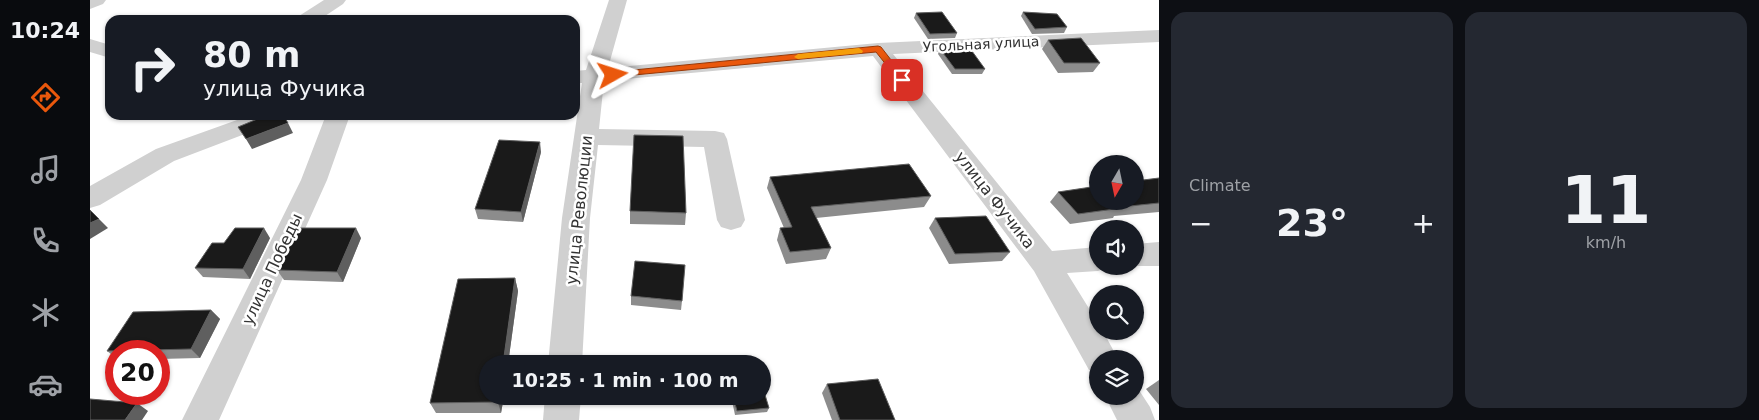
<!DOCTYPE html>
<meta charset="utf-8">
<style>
:root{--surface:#171b24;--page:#242831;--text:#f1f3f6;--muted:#9ea1a6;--accent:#ea580c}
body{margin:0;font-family:"DejaVu Sans",sans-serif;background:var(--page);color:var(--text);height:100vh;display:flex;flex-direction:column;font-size:19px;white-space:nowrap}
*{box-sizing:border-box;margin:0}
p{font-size:16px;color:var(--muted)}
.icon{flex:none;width:28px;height:28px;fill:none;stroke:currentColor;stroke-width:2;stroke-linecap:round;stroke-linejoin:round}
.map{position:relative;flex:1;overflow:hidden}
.details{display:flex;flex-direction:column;gap:12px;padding:12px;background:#0d0f14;width:600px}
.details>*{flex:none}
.top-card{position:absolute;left:15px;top:15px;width:475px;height:105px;border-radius:15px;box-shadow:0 1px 4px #0004;background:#171b24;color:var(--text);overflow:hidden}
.needle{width:32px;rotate:189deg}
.tools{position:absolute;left:999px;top:155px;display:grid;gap:10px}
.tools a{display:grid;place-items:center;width:55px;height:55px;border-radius:50%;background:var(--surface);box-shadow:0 1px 4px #0004;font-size:25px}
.speed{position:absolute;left:15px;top:340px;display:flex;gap:10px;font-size:25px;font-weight:700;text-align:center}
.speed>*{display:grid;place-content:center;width:65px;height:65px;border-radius:50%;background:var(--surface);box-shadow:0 1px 4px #0004;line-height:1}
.speed .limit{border:8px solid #d22;background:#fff;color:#111}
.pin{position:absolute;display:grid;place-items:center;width:42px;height:42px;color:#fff;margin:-21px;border-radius:10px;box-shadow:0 2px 8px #0006}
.me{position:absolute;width:55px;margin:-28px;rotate:84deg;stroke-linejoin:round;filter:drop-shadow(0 0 4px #0008)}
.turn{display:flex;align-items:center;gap:18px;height:105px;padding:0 15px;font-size:22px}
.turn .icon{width:65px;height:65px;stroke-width:2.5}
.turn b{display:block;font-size:35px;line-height:42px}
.big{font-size:38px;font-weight:700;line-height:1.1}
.details .widget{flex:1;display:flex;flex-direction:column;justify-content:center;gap:8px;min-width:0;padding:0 18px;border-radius:15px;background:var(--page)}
.details .dial{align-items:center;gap:0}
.dial b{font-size:65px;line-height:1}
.heat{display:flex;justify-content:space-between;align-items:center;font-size:28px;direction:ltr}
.details .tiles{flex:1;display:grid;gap:12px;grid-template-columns:repeat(2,1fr)}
.trip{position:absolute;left:389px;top:355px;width:292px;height:50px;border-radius:25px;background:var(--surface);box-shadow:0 1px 4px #0004;font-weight:700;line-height:50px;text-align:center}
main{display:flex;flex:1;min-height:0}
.menu{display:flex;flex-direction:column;width:90px;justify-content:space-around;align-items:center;background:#090b0e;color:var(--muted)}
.menu .icon{width:35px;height:35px}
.menu .current{color:var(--accent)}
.menu b{font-size:22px;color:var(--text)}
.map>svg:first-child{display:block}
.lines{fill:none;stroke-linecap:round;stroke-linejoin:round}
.minor{fill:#d0d0d0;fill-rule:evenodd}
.wall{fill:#8c8c8c}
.shaded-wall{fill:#5f5f5f}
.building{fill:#1a1a1a;stroke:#5f5f5f}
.route{fill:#ea580c;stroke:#983908}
.slow{fill:#f59e0b}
.labels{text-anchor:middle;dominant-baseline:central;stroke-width:5;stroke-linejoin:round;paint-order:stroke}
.far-street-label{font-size:14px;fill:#333;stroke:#fff}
.street-label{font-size:16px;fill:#333;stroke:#fff}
</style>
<main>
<nav class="menu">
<b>10:24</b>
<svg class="icon current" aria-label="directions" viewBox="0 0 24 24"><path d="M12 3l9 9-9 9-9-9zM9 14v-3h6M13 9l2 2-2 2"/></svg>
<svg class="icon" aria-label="music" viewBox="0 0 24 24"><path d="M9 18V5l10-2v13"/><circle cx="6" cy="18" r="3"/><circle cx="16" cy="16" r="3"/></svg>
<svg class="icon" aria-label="phone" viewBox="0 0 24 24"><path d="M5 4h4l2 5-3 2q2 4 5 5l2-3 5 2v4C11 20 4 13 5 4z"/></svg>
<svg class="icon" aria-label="climate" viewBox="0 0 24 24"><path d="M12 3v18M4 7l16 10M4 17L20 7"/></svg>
<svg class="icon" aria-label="car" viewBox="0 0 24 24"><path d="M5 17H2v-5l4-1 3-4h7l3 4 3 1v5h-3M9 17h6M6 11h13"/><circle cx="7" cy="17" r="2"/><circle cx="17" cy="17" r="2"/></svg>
</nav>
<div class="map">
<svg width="1069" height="420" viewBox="0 0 1069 420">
<rect width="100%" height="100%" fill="#fff"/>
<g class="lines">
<g class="minor">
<path d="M0 0H16L13 4 0 9Z"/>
<path d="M234 0H256L253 4 229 20H206L209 16Z"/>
<path d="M519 0H537L518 68 788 43 1069 30V42L803 54 962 251 1008 247V266L1018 267 1008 271 977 273 1008 323V331H1013L1028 359H1008V373L999 370 944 271 783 56 514 81 509 129 625 131 634 133 637 139 655 220 651 227 641 230 631 227 627 220 614 147 508 145 500 218 492 364H458L472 218 492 83H485V71L496 70Z"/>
<path d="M0 39 20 45V58L0 52Z"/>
<path d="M161 115H196L192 120 84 161 10 205 0 208V186L66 149Z"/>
<path d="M236 115H260L237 180 129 420H92L211 180Z"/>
<path d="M1069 242V266H1041H1045V244Z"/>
<path d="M1045 384 1060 407 1065 420H1027L1015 396H1045Z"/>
<path d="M455 396H491L489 420H453Z"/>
</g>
</g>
<g class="wall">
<path d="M933 12 977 27 974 33 942 34 931 16Z"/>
<path d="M826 13 867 33 865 38 838 39 824 18Z"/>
<path d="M958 40 1010 63 1003 72 968 73 952 49Z"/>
<path d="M850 49 895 69 892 74H862L848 54Z"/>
<path d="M451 152 433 222 388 219 385 209Z"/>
<path d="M680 177 841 196 834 207 726 218 741 248 736 259 696 264 687 240 690 228H694L677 188Z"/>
<path d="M1069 178V212L1024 216 1023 218 980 224 960 202 968 192Z"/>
<path d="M540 211 596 213 595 225 540 224Z"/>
<path d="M845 218 920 252 912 261 859 264 839 228Z"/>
<path d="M180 238 160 279 113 277 105 268 134 243Z"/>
<path d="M271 238 253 282 194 280 187 270Z"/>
<path d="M425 278 428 291 418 364H398L414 396 411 413H346L340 403Z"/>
<path d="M541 296 592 301 591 310 541 305Z"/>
<path d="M121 310 130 319 110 358 69 359V351H26V358L17 351Z"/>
<path d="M1069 380V405L1056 389Z"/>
<path d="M737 384 805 420H742L732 393Z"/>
<path d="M641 396H672L679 408 677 412 645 415Z"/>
</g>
<g class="shaded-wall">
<path d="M198 123 203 133 162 149 156 139Z"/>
<path d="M450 142 451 152 433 222 431 212Z"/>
<path d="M9 219 18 228 0 239V223Z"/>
<path d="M174 228 180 238 160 279 153 269Z"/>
<path d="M266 228 271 238 253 282 247 272Z"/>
<path d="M425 278 428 291 418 364H413Z"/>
<path d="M121 310 130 319 110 358 101 349Z"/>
<path d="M408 396H414L411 413 408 402Z"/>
<path d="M47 403 58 411 52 420H35Z"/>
</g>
<g class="building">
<path d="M852 12 867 33 840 34 826 13Z"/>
<path d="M933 12 967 14 977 27 945 29Z"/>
<path d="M991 38 1010 63H974L958 40Z"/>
<path d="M879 47 895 69H865L850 49Z"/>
<path d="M177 115H193L198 123 156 139 148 127Z"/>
<path d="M544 135 593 136 596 213 540 211Z"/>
<path d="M409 140 450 142 431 212 385 209Z"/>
<path d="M819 164 841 196 721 207 741 248 700 252 690 228 702 227 680 177Z"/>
<path d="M1069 178V203L1030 207 1032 208 988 214 968 192 1008 186V201H1045V181Z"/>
<path d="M0 210 9 219 0 223Z"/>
<path d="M896 216 920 252 865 254 845 218Z"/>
<path d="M145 228H174L153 269 105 268 122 243H134Z"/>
<path d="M207 228H266L247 272 187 270Z"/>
<path d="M545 261 595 265 592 301 541 296Z"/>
<path d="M425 278 413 364H398V396H408V402L340 403 368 279Z"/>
<path d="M121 310 101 349 17 351 43 312Z"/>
<path d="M666 362V364H646Z"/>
<path d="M788 379 805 420H750L737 384Z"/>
<path d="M672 385 679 408 647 411 643 396H672Z"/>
<path d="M0 399 47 403 35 420H0Z"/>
</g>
<path class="route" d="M788 46 791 47 815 78V81H809L786 52 523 77 518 75 523 72Z"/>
<path class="slow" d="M769 48 773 51 772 53 708 59 704 57 708 54Z"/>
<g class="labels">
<g class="far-street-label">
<text transform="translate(891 44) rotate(-3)">Угольная улица</text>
</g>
<g class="street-label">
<text transform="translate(905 200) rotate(52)">улица Фучика</text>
<text transform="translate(489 210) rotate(-84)">улица Революции</text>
<text transform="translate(182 269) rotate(-65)">улица Победы</text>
</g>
</g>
</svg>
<div class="tools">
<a><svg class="needle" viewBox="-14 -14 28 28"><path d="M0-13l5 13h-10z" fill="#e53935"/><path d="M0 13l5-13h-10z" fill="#9ea1a6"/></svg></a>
<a><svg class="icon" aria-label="sound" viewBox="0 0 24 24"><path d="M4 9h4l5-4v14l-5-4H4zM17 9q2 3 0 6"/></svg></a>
<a><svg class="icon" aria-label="search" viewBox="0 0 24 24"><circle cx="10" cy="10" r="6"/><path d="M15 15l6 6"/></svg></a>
<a><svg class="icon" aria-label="layers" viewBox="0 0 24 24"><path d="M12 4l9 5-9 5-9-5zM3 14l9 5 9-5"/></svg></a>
</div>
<div class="speed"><div class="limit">20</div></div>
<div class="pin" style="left:812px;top:80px;background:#d93025"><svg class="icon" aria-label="arrive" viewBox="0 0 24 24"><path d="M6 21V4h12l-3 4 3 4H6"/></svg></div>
<svg class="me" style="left:523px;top:75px" viewBox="-20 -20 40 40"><path d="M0-17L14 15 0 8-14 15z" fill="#ea580c" stroke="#fff" stroke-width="4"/></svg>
<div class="trip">10:25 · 1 min · 100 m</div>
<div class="top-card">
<div class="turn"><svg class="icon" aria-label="right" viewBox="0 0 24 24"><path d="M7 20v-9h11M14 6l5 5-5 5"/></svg><div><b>80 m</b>улица Фучика</div></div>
</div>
</div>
<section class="details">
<div class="tiles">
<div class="widget"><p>Climate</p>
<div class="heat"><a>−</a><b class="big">23°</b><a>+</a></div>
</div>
<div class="widget dial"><b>11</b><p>km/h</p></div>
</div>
</section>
</main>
